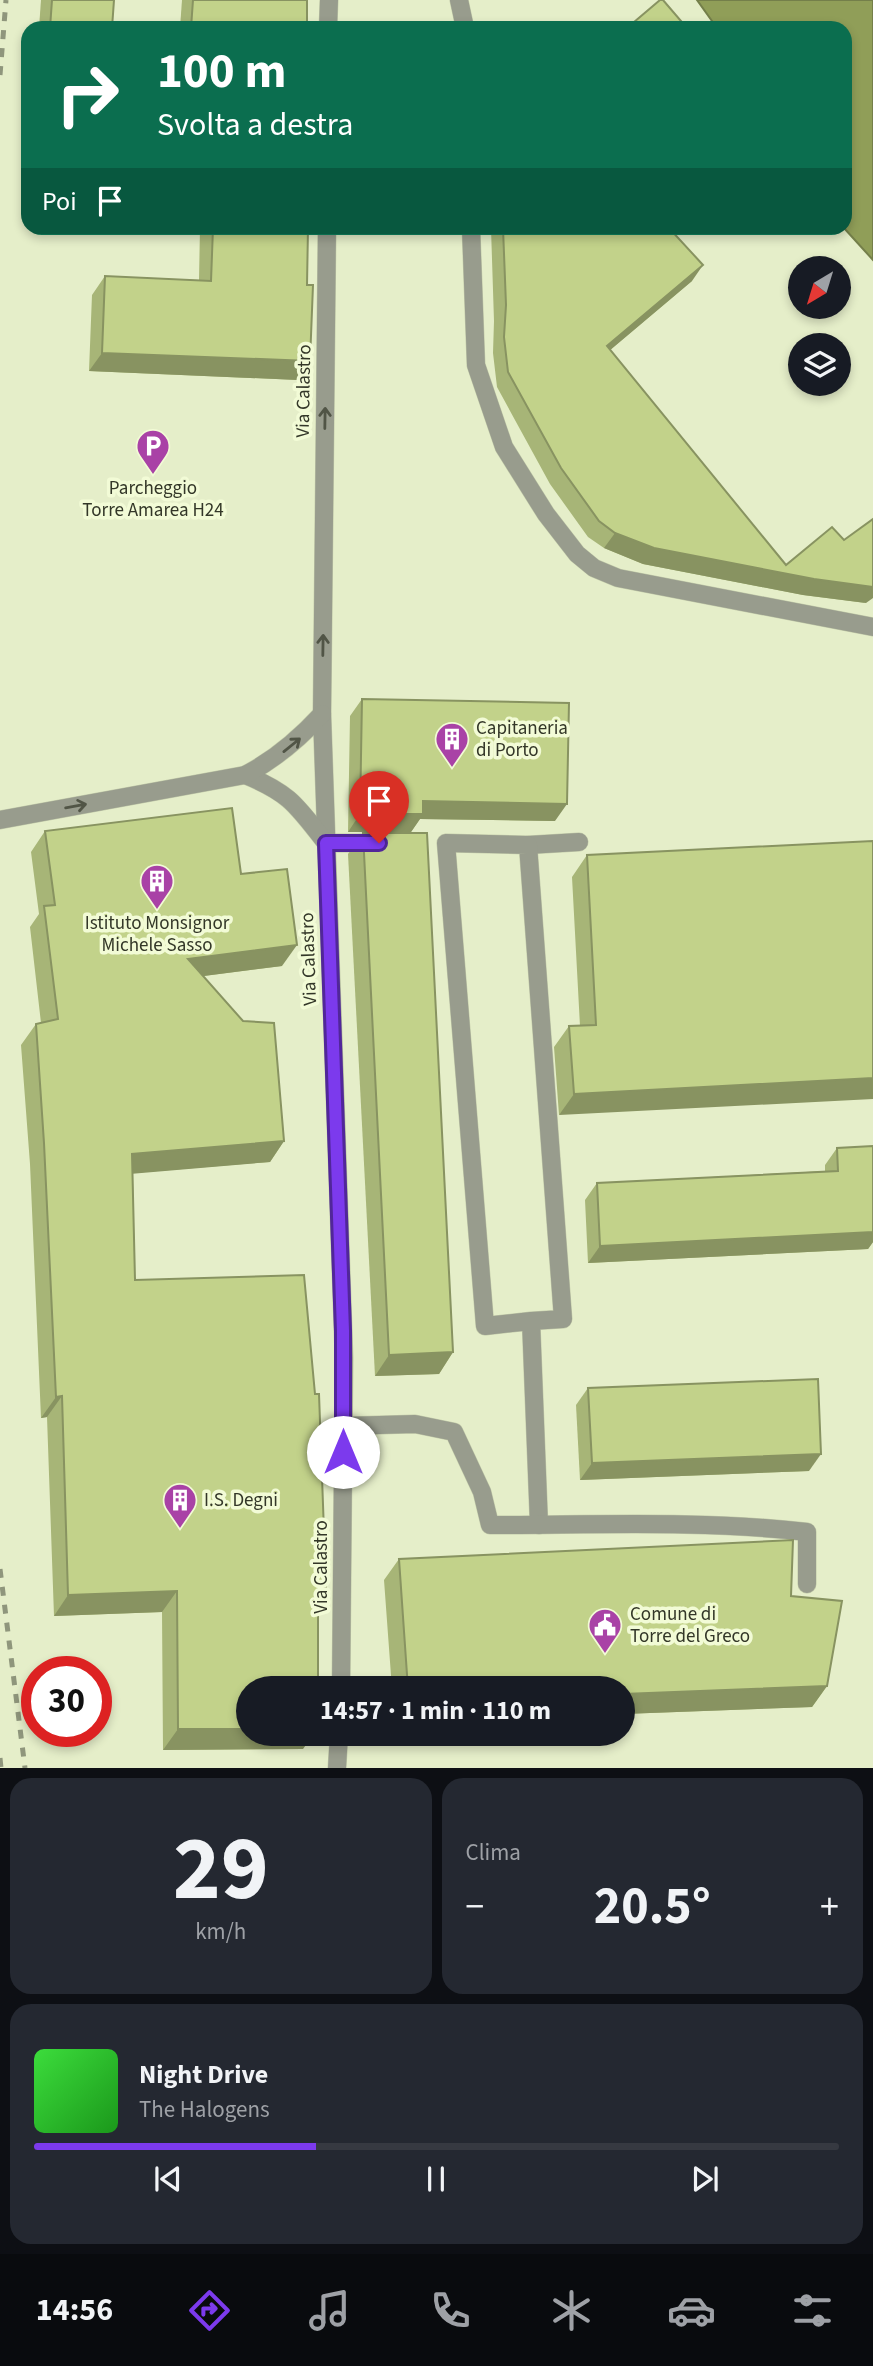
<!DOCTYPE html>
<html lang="it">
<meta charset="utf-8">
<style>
:root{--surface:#171b24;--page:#242831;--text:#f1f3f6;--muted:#9ea1a6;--line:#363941;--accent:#7c3aed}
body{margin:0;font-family:"Source Sans 3",sans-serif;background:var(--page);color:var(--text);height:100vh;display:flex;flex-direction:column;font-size:26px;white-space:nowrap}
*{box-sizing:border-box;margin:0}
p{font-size:23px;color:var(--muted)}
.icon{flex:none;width:38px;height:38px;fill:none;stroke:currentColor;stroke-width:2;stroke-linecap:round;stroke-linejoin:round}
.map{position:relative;height:1768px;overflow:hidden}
.panel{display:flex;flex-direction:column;gap:10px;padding:10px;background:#0d0f14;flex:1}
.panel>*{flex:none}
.banner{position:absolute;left:21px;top:21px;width:831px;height:214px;border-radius:21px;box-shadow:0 4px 10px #0003;background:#0b6e4f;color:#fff;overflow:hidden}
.needle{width:46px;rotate:218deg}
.fabs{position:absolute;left:788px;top:256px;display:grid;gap:14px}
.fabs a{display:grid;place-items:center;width:63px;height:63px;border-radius:50%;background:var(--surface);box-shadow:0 4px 10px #0003;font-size:35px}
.speed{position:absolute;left:21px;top:1656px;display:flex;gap:14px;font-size:35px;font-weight:700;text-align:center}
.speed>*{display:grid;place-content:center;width:91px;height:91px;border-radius:50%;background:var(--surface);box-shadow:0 4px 10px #0003;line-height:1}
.speed .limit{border:10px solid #d22;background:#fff;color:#111}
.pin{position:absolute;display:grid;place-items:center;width:60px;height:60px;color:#fff;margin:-72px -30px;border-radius:50% 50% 50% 0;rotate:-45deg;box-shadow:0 0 7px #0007}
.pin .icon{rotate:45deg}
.me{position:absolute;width:77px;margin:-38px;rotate:0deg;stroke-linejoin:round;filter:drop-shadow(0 0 5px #0008)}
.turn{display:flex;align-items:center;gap:24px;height:147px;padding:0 21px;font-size:32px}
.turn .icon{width:91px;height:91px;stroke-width:2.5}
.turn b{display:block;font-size:49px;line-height:60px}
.then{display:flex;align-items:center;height:66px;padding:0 21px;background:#0003;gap:14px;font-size:26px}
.big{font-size:52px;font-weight:700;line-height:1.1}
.panel .widget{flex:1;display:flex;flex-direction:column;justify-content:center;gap:10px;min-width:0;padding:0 24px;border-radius:21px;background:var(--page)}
.panel .dial{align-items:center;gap:0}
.dial b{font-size:91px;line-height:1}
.song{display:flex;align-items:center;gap:21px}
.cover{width:84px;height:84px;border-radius:10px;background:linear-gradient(135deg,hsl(120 70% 55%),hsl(120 70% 35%))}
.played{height:7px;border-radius:4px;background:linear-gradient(90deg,var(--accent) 35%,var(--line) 35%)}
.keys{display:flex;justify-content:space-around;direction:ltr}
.heat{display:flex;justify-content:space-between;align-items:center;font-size:38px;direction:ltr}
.panel .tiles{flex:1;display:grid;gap:10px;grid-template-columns:1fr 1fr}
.widget:last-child{grid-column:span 2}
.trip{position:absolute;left:236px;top:1676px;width:399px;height:70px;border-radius:35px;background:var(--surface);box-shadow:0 4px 10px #0003;font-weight:700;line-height:70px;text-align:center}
.menu{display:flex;height:112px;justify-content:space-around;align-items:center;background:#090b0e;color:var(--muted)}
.menu .icon{width:49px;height:49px}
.menu .current{color:var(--accent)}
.menu b{font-size:32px;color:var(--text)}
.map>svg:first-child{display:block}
.water{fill:#909e58;stroke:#747f4a;stroke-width:2}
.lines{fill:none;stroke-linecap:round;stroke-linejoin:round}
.service-casing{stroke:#c1c9a9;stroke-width:19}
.minor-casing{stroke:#c1c9a9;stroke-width:19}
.service{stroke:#989c8d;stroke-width:18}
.minor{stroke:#989c8d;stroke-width:18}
.rail{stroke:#8f967c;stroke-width:5;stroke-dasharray:9 9;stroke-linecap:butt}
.wall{fill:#a7b577}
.shaded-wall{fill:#889361}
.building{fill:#c2d28a;stroke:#889361;stroke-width:2}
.oneway{stroke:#515546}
.route-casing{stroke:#51269a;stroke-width:18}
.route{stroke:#7c3aed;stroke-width:12}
.labels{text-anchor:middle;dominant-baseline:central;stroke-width:7;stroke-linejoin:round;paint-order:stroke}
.street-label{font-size:19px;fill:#333728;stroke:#f2fbd6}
.poi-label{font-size:19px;fill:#333728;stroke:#f2fbd6;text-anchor:start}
</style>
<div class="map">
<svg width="873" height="1768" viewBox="0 0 873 1768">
<rect width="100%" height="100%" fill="#e5eec9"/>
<path class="water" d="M697 0H873V260L844 228 845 28H717Z"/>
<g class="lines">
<defs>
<g id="service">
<path d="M459 0 465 28"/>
<path d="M471 228 476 365 504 447 546 514 577 554 594 568 618 578 873 627"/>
<path d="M326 843H378"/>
<path d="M528 845 579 842"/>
<path d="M531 1321 485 1326 446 843 528 845 563 1319 531 1321 539 1525"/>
<path d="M343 1426 415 1424 454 1432 482 1492 490 1525C595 1525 702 1520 807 1532V1584"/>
</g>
<g id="minor">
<path d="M328 28 329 0"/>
<path d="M327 228 322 714 344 1358 341 1689"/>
<path d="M245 775C290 793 297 806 326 843"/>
<path d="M0 820 245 775C276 759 299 739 322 714"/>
<path d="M337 1768 339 1734"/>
</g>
</defs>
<use href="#service" class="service-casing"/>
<use href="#minor" class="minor-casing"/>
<use href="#service" class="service"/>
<use href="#minor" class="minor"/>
<g class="rail">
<path d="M0 75 6 0"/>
<path d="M0 1569 25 1768"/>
<path d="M0 1758 1 1768"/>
</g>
</g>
<g class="wall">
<path d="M41 0H114L112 28H39Z"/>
<path d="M182 0H307V28H180Z"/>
<path d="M28 195V219H26Z"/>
<path d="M200 228H308L307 285 310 361 298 380 89 371 92 295 105 276 199 280Z"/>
<path d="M491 228H669L692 281 610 350 786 565 866 603 803 595 643 564 604 548 588 537 550 484 497 387 493 353 494 321Z"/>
<path d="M362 699 555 821 420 819 411 832H348L350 716Z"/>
<path d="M45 831 241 874 282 966 203 976 284 1141 270 1162 133 1173 135 1280 326 1587 318 1598 303 1749 163 1750 162 1612 54 1616 47 1417 41 1418 30 1164 21 1045 36 1024 41 1023 30 927 39 914 31 852Z"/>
<path d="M363 833 453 1352 439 1374 375 1376 348 854Z"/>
<path d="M873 841 559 1115 554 1047 569 1026H580L572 877 587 855Z"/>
<path d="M873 1146V1242L868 1249 588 1263 585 1200 597 1183 825 1171V1165L837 1148Z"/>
<path d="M588 1388 809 1471 580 1480 576 1405Z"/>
<path d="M399 1559 791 1596 827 1686 812 1707 623 1714V1689H392L384 1580Z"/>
</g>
<g class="shaded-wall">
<path d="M703 265 692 281 596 362 607 346Z"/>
<path d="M102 353 310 361 298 380 89 371Z"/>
<path d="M615 533 873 587V598L866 603 803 595 643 564 604 548Z"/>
<path d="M423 801 567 804 555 821 420 819 411 832H348L360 814Z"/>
<path d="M297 945 282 966 173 980 188 959Z"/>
<path d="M873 1078V1099L559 1115 574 1094Z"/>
<path d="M284 1141 270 1162 118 1175 132 1154Z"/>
<path d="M873 1232V1242L868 1249 588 1263 600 1246Z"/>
<path d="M453 1352 439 1374 375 1376 389 1355Z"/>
<path d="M62 1396 47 1417 41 1418 56 1397Z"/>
<path d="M821 1454 809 1471 580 1480 592 1463Z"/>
<path d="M318 1587H326L311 1608Z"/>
<path d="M177 1591 162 1612 54 1616 68 1595Z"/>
<path d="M827 1686 812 1707 623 1714V1694Z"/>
<path d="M178 1729H248V1734H314L303 1749 163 1750Z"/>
</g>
<g class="building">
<path d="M52 0H114L112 28H50Z"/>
<path d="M193 0H307V28H191Z"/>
<path d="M660 0H663L687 28H627Z"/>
<path d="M213 228H308L307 285H313L310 361 102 353 105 276 211 281Z"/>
<path d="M503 228H669L703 265 607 346 786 565 832 527 844 540 873 519V587L814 579 654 548 615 533 599 521 561 468 508 372 504 337 506 305Z"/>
<path d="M362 699 569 703 567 804 423 801V814H360Z"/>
<path d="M232 808 241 874 287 869 297 945 188 959 243 1021 274 1023 284 1141 132 1154 135 1280 304 1275 315 1394H319L326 1587H318V1689H248V1729H178L177 1591 68 1595 62 1396 56 1397 44 1143 36 1024 58 1019 44 906 55 905 45 831Z"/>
<path d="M363 833H427L453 1352 389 1355Z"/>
<path d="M873 841V1078L574 1094 569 1026 596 1025 587 855Z"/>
<path d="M873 1146V1232L600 1246 597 1183 838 1171 837 1148Z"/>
<path d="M818 1379 821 1454 592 1463 588 1388Z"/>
<path d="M793 1540 791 1596 842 1601 827 1686 623 1694V1689H408L399 1559Z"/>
</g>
<defs><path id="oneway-shaft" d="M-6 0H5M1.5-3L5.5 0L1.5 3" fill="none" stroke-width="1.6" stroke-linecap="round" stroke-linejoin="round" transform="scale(1.75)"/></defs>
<g class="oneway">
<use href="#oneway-shaft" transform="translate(325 418) rotate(-89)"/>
<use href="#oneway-shaft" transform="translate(323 645) rotate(-89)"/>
<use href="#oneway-shaft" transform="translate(292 745) rotate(-39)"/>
<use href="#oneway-shaft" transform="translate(76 806) rotate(-10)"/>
</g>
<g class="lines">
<defs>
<path id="route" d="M343 1452V1331L326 843H379"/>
</defs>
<use href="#route" class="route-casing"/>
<use href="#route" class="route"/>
</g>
<defs>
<symbol id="parking-pin" viewBox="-11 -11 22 30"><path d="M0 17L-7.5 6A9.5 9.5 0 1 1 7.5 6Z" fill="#a942a6" stroke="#f2fbd6"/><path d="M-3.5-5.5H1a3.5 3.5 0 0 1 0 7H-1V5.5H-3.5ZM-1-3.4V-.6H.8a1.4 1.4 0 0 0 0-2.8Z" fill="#fff"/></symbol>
<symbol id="building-pin" viewBox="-11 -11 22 30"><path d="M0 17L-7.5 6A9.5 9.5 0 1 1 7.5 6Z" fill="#a942a6" stroke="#f2fbd6"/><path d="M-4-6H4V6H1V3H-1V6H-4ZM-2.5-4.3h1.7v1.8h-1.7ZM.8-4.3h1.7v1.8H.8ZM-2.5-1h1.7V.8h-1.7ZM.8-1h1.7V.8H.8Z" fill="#fff"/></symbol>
<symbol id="civic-pin" viewBox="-11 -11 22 30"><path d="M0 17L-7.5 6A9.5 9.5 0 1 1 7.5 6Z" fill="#a942a6" stroke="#f2fbd6"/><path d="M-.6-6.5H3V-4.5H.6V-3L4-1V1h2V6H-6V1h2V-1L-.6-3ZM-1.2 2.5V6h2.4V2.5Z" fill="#fff"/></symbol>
</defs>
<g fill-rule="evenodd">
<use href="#parking-pin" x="134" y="427" width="38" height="52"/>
<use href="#building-pin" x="433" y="720" width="38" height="52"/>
<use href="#building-pin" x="138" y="862" width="38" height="52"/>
<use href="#building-pin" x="161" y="1481" width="38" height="52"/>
<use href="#civic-pin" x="586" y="1606" width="38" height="52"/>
</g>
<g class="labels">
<g class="street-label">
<text transform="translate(304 391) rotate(-89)">Via Calastro</text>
<text transform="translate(309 959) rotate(-92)">Via Calastro</text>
<text transform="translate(321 1567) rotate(-90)">Via Calastro</text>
</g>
<g class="poi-label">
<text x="153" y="488" text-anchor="middle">Parcheggio<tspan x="153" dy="22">Torre Amarea H24</tspan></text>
<text x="476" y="728">Capitaneria<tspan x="476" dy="22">di Porto</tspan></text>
<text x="157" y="923" text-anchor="middle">Istituto Monsignor<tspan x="157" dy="22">Michele Sasso</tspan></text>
<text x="204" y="1500">I.S. Degni</text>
<text x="630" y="1614">Comune di<tspan x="630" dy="22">Torre del Greco</tspan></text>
</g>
</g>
</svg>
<div class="fabs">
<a><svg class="needle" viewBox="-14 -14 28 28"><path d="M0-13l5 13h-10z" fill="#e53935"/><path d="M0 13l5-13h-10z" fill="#9ea1a6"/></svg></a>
<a><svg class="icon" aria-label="layers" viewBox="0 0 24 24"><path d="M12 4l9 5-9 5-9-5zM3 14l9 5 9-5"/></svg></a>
</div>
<div class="speed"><div class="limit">30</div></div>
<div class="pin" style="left:379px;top:843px;background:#d93025"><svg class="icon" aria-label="arrive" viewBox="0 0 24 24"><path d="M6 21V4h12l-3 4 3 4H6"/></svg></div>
<svg class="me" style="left:343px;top:1452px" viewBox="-20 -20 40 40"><circle r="19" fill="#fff"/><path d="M0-13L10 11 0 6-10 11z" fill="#7c3aed"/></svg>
<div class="trip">14:57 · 1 min · 110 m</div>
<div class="banner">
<div class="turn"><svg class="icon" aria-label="right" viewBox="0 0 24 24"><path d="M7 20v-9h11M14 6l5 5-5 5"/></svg><div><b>100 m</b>Svolta a destra</div></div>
<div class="then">Poi<svg class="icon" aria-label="arrive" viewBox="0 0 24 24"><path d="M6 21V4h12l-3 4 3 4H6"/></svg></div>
</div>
</div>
<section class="panel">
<div class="tiles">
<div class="widget dial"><b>29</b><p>km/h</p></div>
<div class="widget"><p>Clima</p>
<div class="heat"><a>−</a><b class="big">20.5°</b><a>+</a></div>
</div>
<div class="widget">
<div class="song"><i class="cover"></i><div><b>Night Drive</b><p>The Halogens</p></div></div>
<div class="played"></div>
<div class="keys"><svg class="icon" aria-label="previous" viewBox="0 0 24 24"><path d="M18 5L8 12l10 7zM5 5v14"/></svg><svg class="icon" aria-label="pause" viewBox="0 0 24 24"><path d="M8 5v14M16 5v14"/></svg><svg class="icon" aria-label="next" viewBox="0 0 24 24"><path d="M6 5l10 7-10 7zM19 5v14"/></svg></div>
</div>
</div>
</section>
<nav class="menu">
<b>14:56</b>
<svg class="icon current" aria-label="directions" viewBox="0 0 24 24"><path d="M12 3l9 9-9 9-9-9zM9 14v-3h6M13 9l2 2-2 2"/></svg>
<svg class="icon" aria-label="music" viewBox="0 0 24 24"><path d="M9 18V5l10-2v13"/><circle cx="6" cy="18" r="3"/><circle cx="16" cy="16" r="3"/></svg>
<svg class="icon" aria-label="phone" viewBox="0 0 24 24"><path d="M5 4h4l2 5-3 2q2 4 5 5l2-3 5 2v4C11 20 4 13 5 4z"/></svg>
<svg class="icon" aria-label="climate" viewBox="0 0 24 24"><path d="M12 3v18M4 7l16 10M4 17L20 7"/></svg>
<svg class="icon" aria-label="car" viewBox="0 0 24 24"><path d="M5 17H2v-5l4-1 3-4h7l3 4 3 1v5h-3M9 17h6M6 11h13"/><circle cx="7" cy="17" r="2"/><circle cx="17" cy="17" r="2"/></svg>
<svg class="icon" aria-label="filters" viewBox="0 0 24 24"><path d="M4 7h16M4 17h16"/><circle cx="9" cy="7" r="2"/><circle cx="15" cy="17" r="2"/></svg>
</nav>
